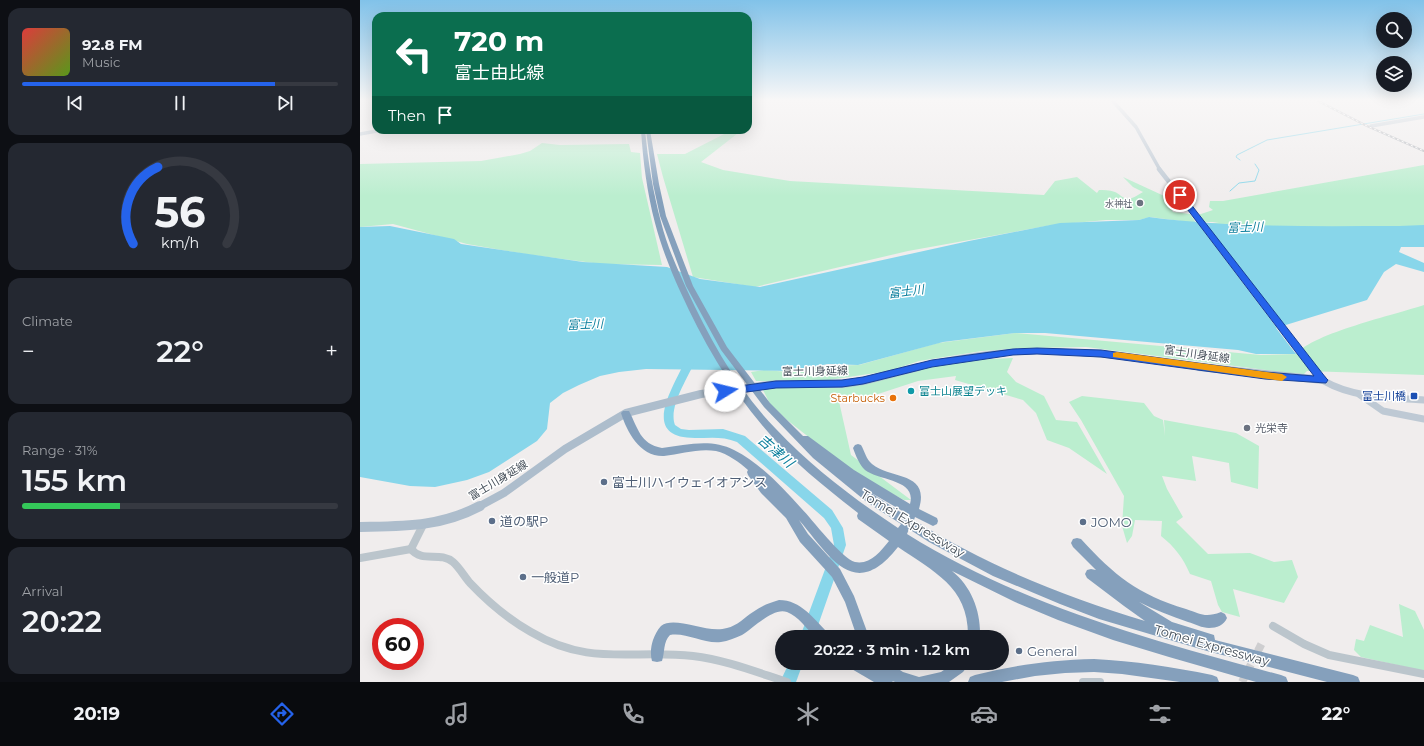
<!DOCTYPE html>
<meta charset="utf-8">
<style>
:root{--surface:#171b24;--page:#242831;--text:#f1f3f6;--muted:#9ea1a6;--line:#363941;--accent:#2563eb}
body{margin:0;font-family:Montserrat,"Noto Sans JP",sans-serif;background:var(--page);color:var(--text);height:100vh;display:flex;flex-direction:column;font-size:15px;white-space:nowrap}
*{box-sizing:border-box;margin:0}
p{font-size:13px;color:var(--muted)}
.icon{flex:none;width:22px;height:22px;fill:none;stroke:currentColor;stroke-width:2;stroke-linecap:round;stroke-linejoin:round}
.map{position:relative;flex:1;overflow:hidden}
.drawer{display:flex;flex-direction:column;gap:8px;padding:8px;background:#0d0f14;width:360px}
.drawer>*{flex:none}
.banner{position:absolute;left:12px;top:12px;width:380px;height:122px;border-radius:12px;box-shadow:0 4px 16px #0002;background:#0b6e4f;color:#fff;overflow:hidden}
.tools{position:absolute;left:1016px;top:12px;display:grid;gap:8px}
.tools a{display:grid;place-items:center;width:36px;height:36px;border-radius:50%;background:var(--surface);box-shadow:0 4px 16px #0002;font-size:20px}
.speed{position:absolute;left:12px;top:618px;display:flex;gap:8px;font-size:20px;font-weight:700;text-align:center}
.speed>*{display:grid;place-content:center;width:52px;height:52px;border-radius:50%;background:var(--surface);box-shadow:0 4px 16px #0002;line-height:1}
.speed .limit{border:6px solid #d22;background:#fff;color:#111}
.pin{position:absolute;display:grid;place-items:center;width:34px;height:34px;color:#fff;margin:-17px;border:2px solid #fff;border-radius:50%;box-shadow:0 1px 4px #0007}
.me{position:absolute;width:44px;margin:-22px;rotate:81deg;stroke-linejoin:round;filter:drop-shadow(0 0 3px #0008)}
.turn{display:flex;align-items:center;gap:14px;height:84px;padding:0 16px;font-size:18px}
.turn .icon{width:52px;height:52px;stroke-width:2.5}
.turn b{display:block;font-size:28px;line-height:34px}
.then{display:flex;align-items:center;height:38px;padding:0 16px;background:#0003;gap:8px;font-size:15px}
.big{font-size:30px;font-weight:600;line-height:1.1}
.drawer .card{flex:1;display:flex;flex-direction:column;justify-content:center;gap:6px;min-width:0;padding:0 14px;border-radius:12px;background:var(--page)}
.drawer .dial{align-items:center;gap:0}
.dial svg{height:104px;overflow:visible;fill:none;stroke:var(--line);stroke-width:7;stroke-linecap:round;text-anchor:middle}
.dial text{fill:var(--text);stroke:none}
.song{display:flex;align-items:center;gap:12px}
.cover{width:48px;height:48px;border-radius:6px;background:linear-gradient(135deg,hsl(0 70% 55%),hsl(90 70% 35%))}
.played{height:4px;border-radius:2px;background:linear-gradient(90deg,var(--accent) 80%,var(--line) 80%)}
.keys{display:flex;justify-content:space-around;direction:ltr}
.heat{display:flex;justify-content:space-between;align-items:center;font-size:22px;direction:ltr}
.charge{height:6px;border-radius:3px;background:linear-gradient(90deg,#34c759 31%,var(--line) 0)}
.trip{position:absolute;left:415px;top:630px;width:234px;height:40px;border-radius:20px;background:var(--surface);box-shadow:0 4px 16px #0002;font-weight:600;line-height:40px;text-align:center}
.dock{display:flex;height:64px;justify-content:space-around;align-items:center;background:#090b0e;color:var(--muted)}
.dock .icon{width:28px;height:28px}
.dock .current{color:var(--accent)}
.dock b{font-size:18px;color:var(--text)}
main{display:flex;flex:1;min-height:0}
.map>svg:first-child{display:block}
.green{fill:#bbeecf}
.water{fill:#88d6ea}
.pier{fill:#f0eded}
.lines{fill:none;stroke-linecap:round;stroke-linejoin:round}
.stream{stroke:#88d6ea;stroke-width:1}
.river{fill:#88d6ea;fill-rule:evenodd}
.tertiary-tunnel{stroke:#ceced0;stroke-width:8;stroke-dasharray:8 3.5;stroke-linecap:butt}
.tertiary{stroke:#bbc5cc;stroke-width:8}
.secondary-far3{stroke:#bec9d4;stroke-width:3.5}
.secondary-far2{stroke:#bec9d4;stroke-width:4.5}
.secondary-far1{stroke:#bec9d4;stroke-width:5.5}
.secondary{stroke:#bec9d4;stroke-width:7}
.primary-far2{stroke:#adbdcc;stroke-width:6}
.primary-far1{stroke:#adbdcc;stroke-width:8}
.primary{stroke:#adbdcc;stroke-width:10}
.motorway{fill:#85a0bc;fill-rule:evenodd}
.rail-casing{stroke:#afb2b8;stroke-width:2}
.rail{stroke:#fff;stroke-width:1;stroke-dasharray:2.5;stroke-linecap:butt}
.route{fill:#2563eb;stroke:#184099}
.slow{fill:#f59e0b}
.worship-dot{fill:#6b7280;stroke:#fff;stroke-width:1.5}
.culture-dot{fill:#0f9aa8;stroke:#fff;stroke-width:1.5}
.transit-dot{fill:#1a4fb4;stroke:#fff;stroke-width:1.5}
.food-dot{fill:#e8710a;stroke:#fff;stroke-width:1.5}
.service-dot{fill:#5c6f8a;stroke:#fff;stroke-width:1.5}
.labels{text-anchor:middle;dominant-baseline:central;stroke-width:3;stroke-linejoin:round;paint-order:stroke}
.far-worship-label{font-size:9px;fill:#5b616d;stroke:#fff;text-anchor:end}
.street-label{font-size:11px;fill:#46505a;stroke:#fff}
.culture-label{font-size:11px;fill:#0d838f;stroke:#fff;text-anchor:start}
.transit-label{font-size:11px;fill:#164399;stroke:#fff;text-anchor:end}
.food-label{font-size:11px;fill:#c56008;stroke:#fff;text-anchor:end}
.worship-label{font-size:11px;fill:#5b616d;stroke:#fff;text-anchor:start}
.water-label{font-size:12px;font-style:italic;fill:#0e809e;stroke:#fff}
.near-service-label{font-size:13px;fill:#4e5e75;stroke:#fff;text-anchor:start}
.near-street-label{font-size:13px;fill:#46505a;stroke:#fff}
.near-water-label{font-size:14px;font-style:italic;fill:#0e809e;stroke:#fff}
</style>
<main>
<section class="drawer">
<div class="card">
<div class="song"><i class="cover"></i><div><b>92.8 FM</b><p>Music</p></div></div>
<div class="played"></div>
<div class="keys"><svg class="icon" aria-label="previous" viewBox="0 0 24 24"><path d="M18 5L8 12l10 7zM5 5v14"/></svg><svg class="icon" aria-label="pause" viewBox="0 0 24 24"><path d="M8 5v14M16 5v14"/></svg><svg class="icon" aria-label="next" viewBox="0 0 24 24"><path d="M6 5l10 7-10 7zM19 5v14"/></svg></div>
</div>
<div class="card dial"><svg viewBox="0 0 100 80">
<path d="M14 69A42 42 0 1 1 86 69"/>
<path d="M14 69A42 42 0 0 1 33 10" stroke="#2563eb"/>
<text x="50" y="56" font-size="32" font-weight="700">56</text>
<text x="50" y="72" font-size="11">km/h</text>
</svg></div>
<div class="card"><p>Climate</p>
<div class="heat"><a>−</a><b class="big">22°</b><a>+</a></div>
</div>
<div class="card"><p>Range · 31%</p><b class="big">155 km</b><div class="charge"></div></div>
<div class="card"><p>Arrival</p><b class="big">20:22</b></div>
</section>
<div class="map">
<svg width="1064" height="682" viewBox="0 0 1064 682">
<rect width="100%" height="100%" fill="#f0eded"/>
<g class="green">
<path d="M372 130H382L341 162 363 170 430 181 684 195 695 181 717 177 737 193 739 190C744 190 749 190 755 192 760 194 764 201 772 198 775 197 779 194 783 192L773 187 763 177 815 201V205L810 207 813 212 830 214 836 223 790 217 779 220H746L692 225 548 251 395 287 333 277 303 177 297 154H325Z"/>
<path d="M182 143 200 145 269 144 271 152 280 153 282 178 302 265 241 264 165 254 107 244 33 224 0 227V164L121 161 160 154 170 151Z"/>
<path d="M1064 165V226L942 230 846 224 859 222H844L838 215 853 210 849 207 850 201H863Z"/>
<path d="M1064 305V375L947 371 944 374 930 373 726 347 664 348 622 351 559 361 529 371 462 381H396L391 372 404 370 429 372 466 366 499 365 578 343 655 333 901 355 936 354C954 333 1034 315 1064 305Z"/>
<path d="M653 358 647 372 656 382 684 396 696 420 717 422 747 474 709 448 687 440 676 413 663 400 595 380 596 376 558 381 515 395 478 397 491 455 551 500H544L497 475 427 420 410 404 401 386 454 388 487 385 588 361Z"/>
<path d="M722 396 784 403 794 416 803 420 805 436 804 420 876 433 899 446 898 489 871 482 869 463 832 456 836 481 802 476 807 489 823 517 816 522 848 554 890 553 914 562 932 560 938 577 924 603 873 589 880 617 862 612 858 605 851 581 830 574C823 558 815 547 801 536L802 521 775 520 772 536 767 543 762 526 764 496 721 420 709 402Z"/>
<path d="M1039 604 1055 611 1064 630V671L1001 657 994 650 996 639 1004 641 1010 625 1043 637Z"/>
</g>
<path class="water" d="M789 217C872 228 956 226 1039 226L1064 225V247H1041L1039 252 1064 263V272L1036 264 1024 272 1007 300 916 328 936 354H896L878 350 685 333H655L583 342 498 365 468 364 432 371 286 369 259 372 240 376 219 385 203 393 190 403 187 429 177 441 129 472 107 480 75 487 50 486 0 477V227L30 226 94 239 101 244 223 262 307 267 340 279 400 287 609 241 700 223 779 220Z"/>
<path class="pier" d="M836 221H843L926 327 919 329 938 356Z"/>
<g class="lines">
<g class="stream">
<path d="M880 160 876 157 877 155 907 140 1064 114"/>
<path d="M870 191 879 183 895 181 899 170 895 164"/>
</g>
<g class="river">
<path d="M330 358 335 361C328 378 308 407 315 425L321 429 329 430 363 429 385 436 472 510 483 528 486 545 454 637H440L474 545 471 528 464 518 377 442C363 436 350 438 335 438 279 438 313 388 325 361Z"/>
<path d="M429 663H443L436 682H420Z"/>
</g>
<path class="tertiary-tunnel" d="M882 682 902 643"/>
<g class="tertiary">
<path d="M63 525 51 549C62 563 80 551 93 562 99 567 104 576 110 583 128 602 148 619 171 632 230 667 272 649 333 656 366 660 396 672 427 682"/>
<path d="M0 558 51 549"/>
<path d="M913 626 944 644 969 655 1064 674"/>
<path d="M723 682H740"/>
</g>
<g class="secondary-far3">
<path d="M752 100 776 127 800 170"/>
<path d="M1011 126 1064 117"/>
<path d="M0 134 22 130"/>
</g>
<path class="secondary-far2" d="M799 169 868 257"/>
<path class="secondary-far1" d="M867 256 953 368"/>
<g class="secondary">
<path d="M953 367C956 371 960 378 964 381 993 398 1032 398 1064 400"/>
<path d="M1000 395 1023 411 1064 419"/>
</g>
<path class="primary-far2" d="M554 368C589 358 642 351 678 351 735 352 791 360 847 368"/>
<g class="primary-far1">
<path d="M839 367 963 380"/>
<path d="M118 507 144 493 205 449 266 413 341 394 416 384H482L503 381 558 367"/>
</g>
<path class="primary" d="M0 527C44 526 80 527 120 506"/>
<g class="motorway">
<path d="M281 130H285C288 161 293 192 301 222 307 246 317 268 327 290 350 340 378 390 416 429 453 468 494 499 538 528L541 524 508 503 453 458 404 407 361 350 326 286 300 216 293 184 286 130H290L299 184 306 216 333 286 367 347 410 403 443 436H448L494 470 550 504C557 479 519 481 505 470 499 464 496 456 493 448L495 445 498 444 501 445C505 452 506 459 512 464 532 480 570 471 559 509L577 518 578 521 577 524 573 526 555 517 554 520C625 565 705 597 785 621L764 606 727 578 725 574 727 570 731 569 736 570 713 547 711 543 713 539 717 538 721 539C755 576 777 594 826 609 841 614 845 618 861 612L865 614 867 618C864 625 857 628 849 628 842 628 835 624 828 622 811 616 795 610 779 602L812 622 854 635 855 640 993 675 998 677 1000 682H967L847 651 739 619 700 604 633 576 569 542 549 529 547 534C661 605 792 641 921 675L926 677 928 682H896L809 657 753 640 698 620 655 602 592 571C612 587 621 612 620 637H608C609 587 574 572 538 547 494 603 470 556 439 520L448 534 480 569 494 596 509 637H497L485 602 472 577 440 542 426 518 401 493 388 475 387 472 388 470C379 462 368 454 356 451 339 448 321 454 304 456 280 457 267 432 261 413L263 411H269C278 428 280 444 302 448 326 445 351 438 374 450 400 463 422 487 441 508 452 519 482 559 495 562 510 565 520 552 529 541L498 519 497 516 498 513C466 488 434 463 408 432 371 390 343 342 320 291 310 269 301 246 295 223 287 192 283 161 281 130ZM508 491 546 513 545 515Z"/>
<path d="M419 600C441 600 454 619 468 633L470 637H455C447 629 438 616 427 612 413 607 394 628 382 635 375 638 368 641 361 642 343 644 326 632 310 635 303 642 305 652 302 661L297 662 292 661C290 654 291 646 293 640 295 635 297 630 301 626 315 615 346 634 367 628 377 626 385 617 393 612 401 606 409 603 419 600Z"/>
<path d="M734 659C774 661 813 667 852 675L857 677 859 682H820L762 674 734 672 705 673 675 676 642 682H608L610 677 615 675C655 665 692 660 734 659Z"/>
<path d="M488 663H507L513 666 511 663H529L543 672 559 677 581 672 594 663H610L603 672 589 682H535L532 681 533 682H514L490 668Z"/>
</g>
<defs>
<path id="rail" d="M956 100 1007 126 1064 151"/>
</defs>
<use href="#rail" class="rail-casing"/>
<use href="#rail" class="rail"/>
</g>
<linearGradient id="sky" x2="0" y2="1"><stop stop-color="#81c2e9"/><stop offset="0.51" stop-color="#f8f7f7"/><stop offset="1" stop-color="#f8f7f7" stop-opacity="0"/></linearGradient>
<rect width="1064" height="196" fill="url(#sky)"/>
<path class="route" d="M818 194H823L966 378 968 380 966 383 905 379 741 357 677 354 653 355 572 367 503 384 482 387 416 388 365 395 360 391 365 388 416 381 482 380 503 377 572 360 653 349 677 348 741 350 905 372 954 376 818 197Z"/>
<path class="slow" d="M757 352 922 374 927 377 922 381 753 357V353Z"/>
<g class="worship-dot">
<circle cx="780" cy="203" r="4"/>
<circle cx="887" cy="428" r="4"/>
</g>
<circle class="culture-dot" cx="551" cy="391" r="4"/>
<rect class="transit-dot" x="1050" y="392" width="8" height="8" rx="2"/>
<circle class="food-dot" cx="533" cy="398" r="4"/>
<g class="service-dot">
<circle cx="244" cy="482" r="4"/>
<circle cx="132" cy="521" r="4"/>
<circle cx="723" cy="522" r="4"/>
<circle cx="163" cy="577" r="4"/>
<circle cx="659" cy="651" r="4"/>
</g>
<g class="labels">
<g class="far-worship-label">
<text x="772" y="203">水神社</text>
</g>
<g class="street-label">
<text transform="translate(837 354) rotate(8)">富士川身延線</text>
<text transform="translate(455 371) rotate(-1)">富士川身延線</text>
<text transform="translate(138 480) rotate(-31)">富士川身延線</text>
</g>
<g class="culture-label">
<text x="559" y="391">富士山展望デッキ</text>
</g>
<g class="transit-label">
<text x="1046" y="396">富士川橋</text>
</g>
<g class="food-label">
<text x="525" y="398">Starbucks</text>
</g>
<g class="worship-label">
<text x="895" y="428">光栄寺</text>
</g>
<g class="water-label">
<text transform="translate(885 227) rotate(-2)">富士川</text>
<text transform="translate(546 291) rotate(-7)">富士川</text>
<text transform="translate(225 324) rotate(-2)">富士川</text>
</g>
<g class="near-service-label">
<text x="252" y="482">富士川ハイウェイオアシス</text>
<text x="140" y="521">道の駅P</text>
<text x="731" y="522">JOMO</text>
<text x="171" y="577">一般道P</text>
<text x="667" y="651">General</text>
</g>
<g class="near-street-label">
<text transform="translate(553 523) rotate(31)">Tomei Expressway</text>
<text transform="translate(852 645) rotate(16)">Tomei Expressway</text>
</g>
<g class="near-water-label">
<text transform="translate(416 451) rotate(41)">吉津川</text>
</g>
</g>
</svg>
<div class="tools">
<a><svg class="icon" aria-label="search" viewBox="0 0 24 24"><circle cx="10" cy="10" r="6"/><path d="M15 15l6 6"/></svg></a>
<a><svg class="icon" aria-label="layers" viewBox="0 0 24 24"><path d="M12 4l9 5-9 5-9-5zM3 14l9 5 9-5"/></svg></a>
</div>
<div class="speed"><div class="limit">60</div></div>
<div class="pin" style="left:820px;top:195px;background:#d93025"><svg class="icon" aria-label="arrive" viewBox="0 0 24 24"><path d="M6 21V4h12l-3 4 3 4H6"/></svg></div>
<svg class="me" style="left:365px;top:391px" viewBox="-20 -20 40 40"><circle r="19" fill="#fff"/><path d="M0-13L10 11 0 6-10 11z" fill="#2563eb"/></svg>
<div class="trip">20:22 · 3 min · 1.2 km</div>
<div class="banner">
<div class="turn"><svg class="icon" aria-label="left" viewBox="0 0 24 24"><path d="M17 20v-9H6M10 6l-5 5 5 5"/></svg><div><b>720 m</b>富士由比線</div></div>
<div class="then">Then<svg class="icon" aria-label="arrive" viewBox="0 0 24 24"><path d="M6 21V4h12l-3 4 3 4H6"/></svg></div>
</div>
</div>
</main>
<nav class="dock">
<b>20:19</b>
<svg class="icon current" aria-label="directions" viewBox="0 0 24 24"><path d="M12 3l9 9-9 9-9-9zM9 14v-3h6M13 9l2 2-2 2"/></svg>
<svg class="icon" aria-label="music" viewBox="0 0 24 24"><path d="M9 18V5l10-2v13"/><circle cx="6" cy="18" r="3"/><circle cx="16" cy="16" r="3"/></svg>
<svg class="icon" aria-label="phone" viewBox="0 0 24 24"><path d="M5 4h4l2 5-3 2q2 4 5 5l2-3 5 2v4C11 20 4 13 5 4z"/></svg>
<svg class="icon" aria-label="climate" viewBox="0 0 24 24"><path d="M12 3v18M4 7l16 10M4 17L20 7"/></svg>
<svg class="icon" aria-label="car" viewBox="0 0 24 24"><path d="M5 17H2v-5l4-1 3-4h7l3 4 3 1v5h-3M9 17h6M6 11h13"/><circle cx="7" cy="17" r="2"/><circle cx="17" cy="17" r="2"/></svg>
<svg class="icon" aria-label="filters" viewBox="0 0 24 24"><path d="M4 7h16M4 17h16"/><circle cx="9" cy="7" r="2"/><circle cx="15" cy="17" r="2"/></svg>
<b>22°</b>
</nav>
